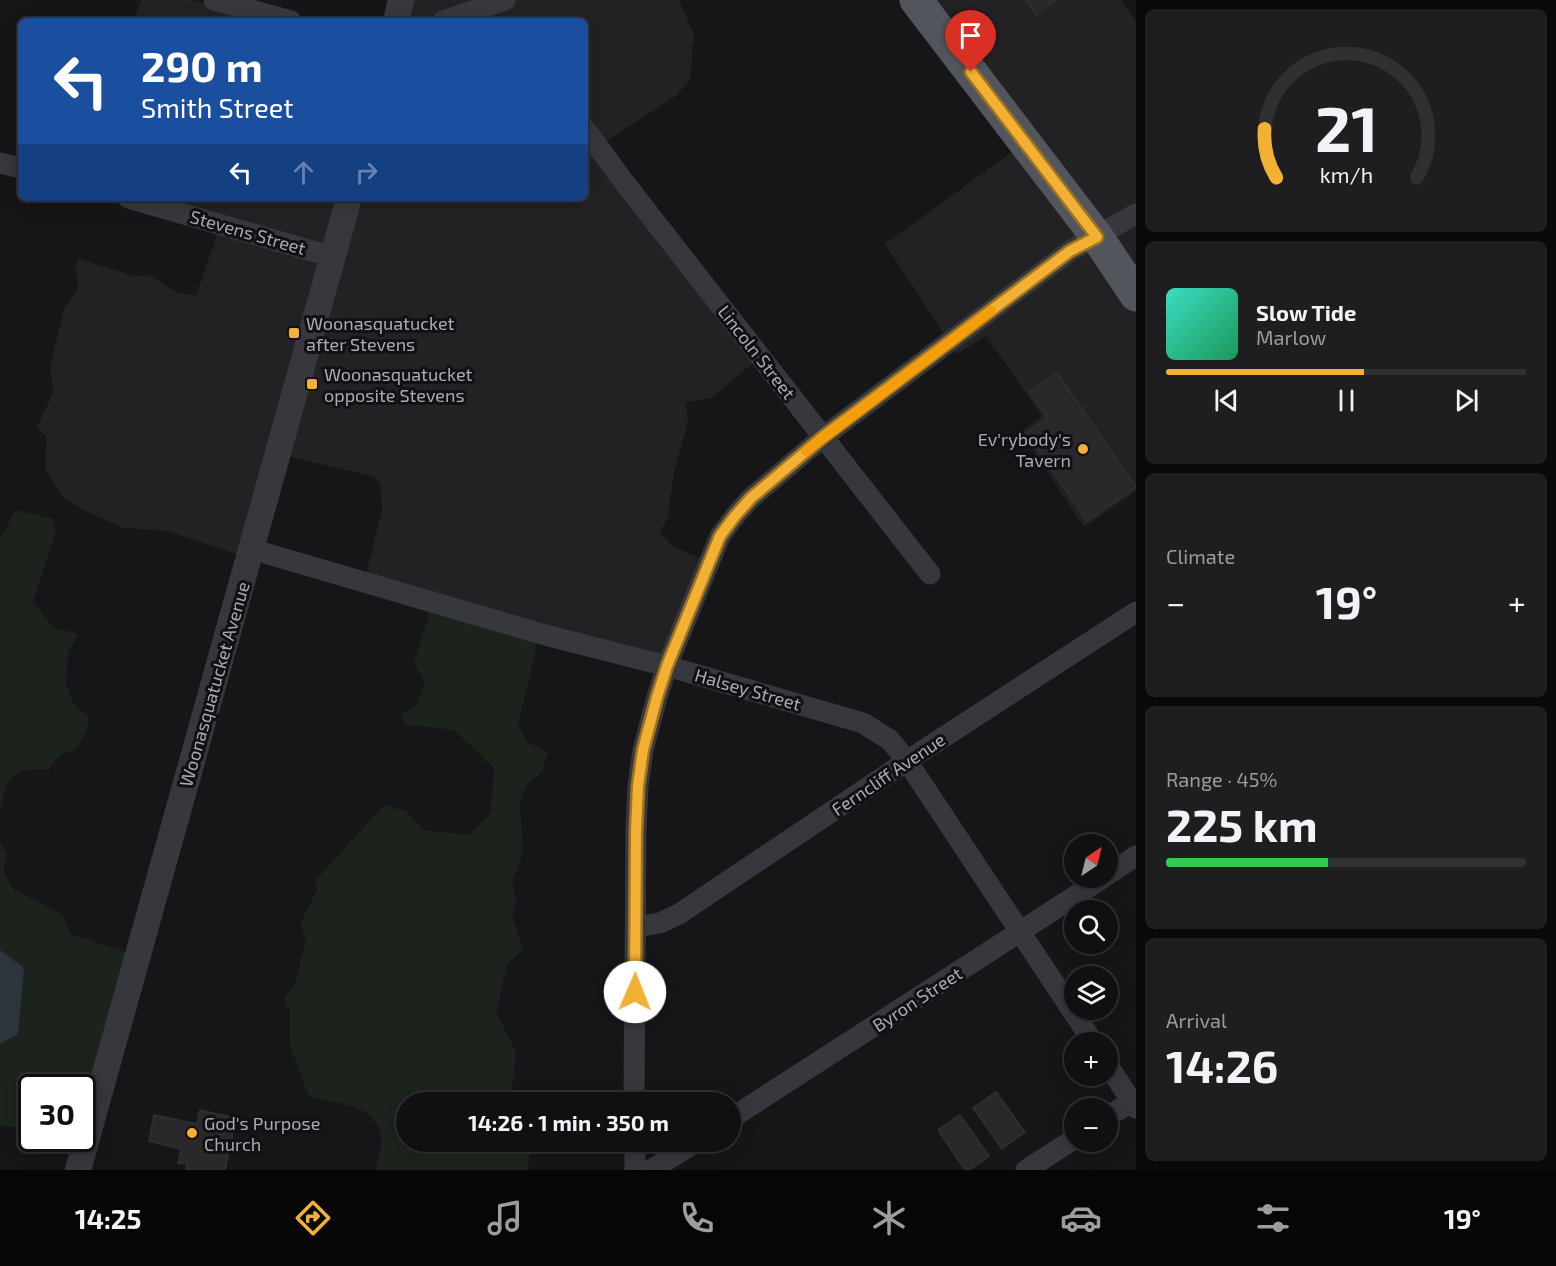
<!DOCTYPE html>
<meta charset="utf-8">
<style>
:root{--surface:#101012;--page:#1e1e20;--text:#f1f3f6;--muted:#9c9d9f;--line:#303032;--accent:#f2b134}
body{margin:0;font-family:"Exo 2",sans-serif;background:var(--page);color:var(--text);height:100vh;display:flex;flex-direction:column;font-size:22px;white-space:nowrap}
*{box-sizing:border-box;margin:0}
p{font-size:20px;color:var(--muted)}
.icon{flex:none;width:33px;height:33px;fill:none;stroke:currentColor;stroke-width:2;stroke-linecap:round;stroke-linejoin:round}
.map{position:relative;flex:1;overflow:hidden}
.details{display:flex;flex-direction:column;gap:9px;padding:9px;background:#09090a;width:420px}
.details>*{flex:none}
.guide{position:absolute;left:18px;top:18px;width:570px;height:183px;border-radius:9px;box-shadow:0 3px 15px #0003,0 0 0 2px var(--line);background:#1a4fa0;color:#fff;overflow:hidden}
.needle{width:39px;rotate:35deg}
.controls{position:absolute;left:1064px;top:834px;display:grid;gap:12px}
.controls a{display:grid;place-items:center;width:54px;height:54px;border-radius:50%;background:var(--surface);box-shadow:0 3px 15px #0003,0 0 0 2px var(--line);font-size:30px}
.speed{position:absolute;left:18px;top:1074px;display:flex;gap:12px;font-size:30px;font-weight:700;text-align:center}
.speed>*{display:grid;place-content:center;width:78px;height:78px;border-radius:50%;background:var(--surface);box-shadow:0 3px 15px #0003,0 0 0 2px var(--line);line-height:1}
.speed .limit{border:3px solid #111;border-radius:9px;background:#fff;color:#111}
.pin{position:absolute;display:grid;place-items:center;width:51px;height:51px;color:#fff;margin:-62px -26px;border-radius:50% 50% 50% 0;rotate:-45deg;box-shadow:0 0 6px #0007}
.pin .icon{rotate:45deg}
.me{position:absolute;width:66px;margin:-33px;rotate:1deg;stroke-linejoin:round;filter:drop-shadow(0 0 4px #0008)}
.turn{display:flex;align-items:center;gap:21px;height:126px;padding:0 24px;font-size:27px}
.turn .icon{width:78px;height:78px;stroke-width:2.5}
.turn b{display:block;font-size:42px;line-height:51px}
.lanes{display:flex;align-items:center;height:57px;padding:0 24px;background:#0003;justify-content:center;gap:30px;direction:ltr}
.lanes .off{opacity:.35}
.big{font-size:45px;font-weight:700;line-height:1.1}
.details .card{flex:1;display:flex;flex-direction:column;justify-content:center;gap:9px;min-width:0;padding:0 21px;border-radius:9px;background:var(--page)}
.details .dial{align-items:center;gap:0}
.dial svg{height:156px;overflow:visible;fill:none;stroke:var(--line);stroke-width:7;stroke-linecap:round;text-anchor:middle}
.dial text{fill:var(--text);stroke:none}
.song{display:flex;align-items:center;gap:18px}
.cover{width:72px;height:72px;border-radius:9px;background:linear-gradient(135deg,hsl(170 70% 55%),hsl(150 70% 35%))}
.played{height:6px;border-radius:3px;background:linear-gradient(90deg,var(--accent) 55%,var(--line) 55%)}
.keys{display:flex;justify-content:space-around;direction:ltr}
.heat{display:flex;justify-content:space-between;align-items:center;font-size:33px;direction:ltr}
.charge{height:9px;border-radius:4px;background:linear-gradient(90deg,#34c759 45%,var(--line) 0)}
.trip{position:absolute;left:396px;top:1092px;width:345px;height:60px;border-radius:30px;background:var(--surface);box-shadow:0 3px 15px #0003,0 0 0 2px var(--line);font-weight:700;line-height:60px;text-align:center}
.dock{display:flex;height:96px;justify-content:space-around;align-items:center;background:#060607;color:var(--muted)}
.dock .icon{width:42px;height:42px}
.dock .selected{color:var(--accent)}
.dock b{font-size:27px;color:var(--text)}
main{display:flex;flex:1;min-height:0}
.map>svg:first-child{display:block}
.built{fill:#222225}
.green{fill:#1c231d}
.water{fill:#2c353c}
.building{fill:#29292c;stroke:#303034;stroke-width:1.5}
.lines{fill:none;stroke-linecap:round;stroke-linejoin:round}
.minor{stroke:#37383d;stroke-width:21}
.tertiary{stroke:#37383d;stroke-width:26}
.primary{stroke:#53555c;stroke-width:33}
.route-casing{stroke:#9d7322;stroke-width:15}
.route{stroke:#f2b134;stroke-width:10}
.slow{stroke:#f59e0b;stroke-width:10}
.poi-dot{fill:#f2b134;stroke:#111113;stroke-width:2}
.labels{text-anchor:middle;dominant-baseline:central;stroke-width:6;stroke-linejoin:round;paint-order:stroke}
.street-label{font-size:18px;fill:#a8adb8;stroke:#111113}
.poi-label{font-size:18px;fill:#a8adb8;stroke:#111113;text-anchor:start}
</style>
<main>
<div class="map">
<svg width="1136" height="1170" viewBox="0 0 1136 1170">
<rect width="100%" height="100%" fill="#161618"/>
<g class="built">
<path d="M141 0H191L278 21H133Z"/>
<path d="M399 0H679L694 34 690 80 676 96 593 150 750 357 752 364 711 398 686 402 688 422 674 471 668 517 660 533 674 547 705 560 667 667 363 588 382 509 380 485 374 477 280 454 245 557 167 531 123 528 88 512 63 498 45 469 47 437 37 427 53 393 50 367 64 309 75 293 78 285 75 268 79 259 134 276 149 275 178 293 196 295 217 235 214 229 107 198H585V21H393Z"/>
<path d="M914 0H1121L1136 21V491L1084 527 1021 432 1042 416 986 336 957 354 885 244 1016 149Z"/>
</g>
<g class="green">
<path d="M16 510 53 519 56 531 33 602 53 627 78 634 68 653 66 685 74 704 89 717 88 727 77 748 60 755 48 770C10 767 6 779 0 812V538Z"/>
<path d="M430 612 538 641 518 724 527 742 548 752 542 772 527 784 520 803 523 853 512 880 516 901 512 915 523 949 507 965 496 1012 516 1052 511 1098 514 1102H406V1142H530L528 1170H376C378 1160 382 1148 381 1137 379 1104 334 1103 309 1097L290 1045V1007H285L286 996 295 984 306 938 300 924 317 890 315 881 384 805 406 811 424 830 469 835 490 815 494 768 454 730 405 724 401 714 415 707 425 684 414 662Z"/>
<path d="M0 842 7 854 3 871 13 889 62 914 71 934 133 954 131 969 109 1051 82 1145 76 1148 43 1139 82 1138V1088H32L31 1133 23 1128 0 1126V1023L11 1005 9 984 0 974Z"/>
</g>
<path class="water" d="M0 950 24 968 18 1034 0 1044Z"/>
<g class="building">
<path d="M1025 0H1056L1037 15Z"/>
<path d="M1057 373 1136 487 1087 521 1026 433 1048 418 1029 392Z"/>
<path d="M996 1092 1025 1132 1002 1149 973 1108Z"/>
<path d="M200 1110 236 1118 225 1170H186L187 1164 178 1163 181 1149 149 1141 154 1115 197 1124Z"/>
<path d="M960 1115 989 1156 969 1170H965L938 1130Z"/>
</g>
<g class="lines">
<g class="minor">
<path d="M214 0 291 21"/>
<path d="M443 21 505 0"/>
<path d="M585 129 624 182 930 574"/>
<path d="M0 163 21 168"/>
<path d="M128 198 333 257"/>
<path d="M251 549 545 635 667 666 863 723 890 740 907 761 1093 1042"/>
<path d="M1107 875 1136 856"/>
<path d="M636 927 660 923 679 914 907 761 1136 612"/>
<path d="M1107 1064 1136 1108"/>
<path d="M634 1102 636 830 638 786 643 750 657 697 667 666 720 536 735 516 751 498 823 437 1070 251 1136 214"/>
<path d="M1107 1117 1136 1099"/>
<path d="M730 1119 1103 878"/>
<path d="M635 1142V1170"/>
<path d="M651 1170 696 1142"/>
<path d="M1026 1170 1074 1139"/>
</g>
<g class="tertiary">
<path d="M396 21 401 0"/>
<path d="M78 1170 349 198"/>
</g>
<path class="primary" d="M916 0 1097 237 1136 295"/>
</g>
<g class="lines">
<defs>
<path id="route" d="M635 992 636 831 638 786 643 750 657 697 667 666 720 536 735 516 751 498 823 437 1070 251 1097 237 971 72"/>
</defs>
<use href="#route" class="route-casing"/>
<use href="#route" class="route"/>
<path class="slow" d="M806 451 991 311"/>
</g>
<g class="poi-dot">
<rect x="288" y="327" width="12" height="12" rx="3"/>
<rect x="306" y="378" width="12" height="12" rx="3"/>
<circle cx="1083" cy="449" r="6"/>
<circle cx="192" cy="1133" r="6"/>
</g>
<g class="labels">
<g class="street-label">
<text transform="translate(248 232) rotate(16)">Stevens Street</text>
<text transform="translate(757 352) rotate(52)">Lincoln Street</text>
<text transform="translate(214 684) rotate(-74)">Woonasquatucket Avenue</text>
<text transform="translate(748 689) rotate(16)">Halsey Street</text>
<text transform="translate(888 774) rotate(-34)">Ferncliff Avenue</text>
<text transform="translate(917 999) rotate(-33)">Byron Street</text>
</g>
<g class="poi-label">
<text x="306" y="323">Woonasquatucket<tspan x="306" dy="21">after Stevens</tspan></text>
<text x="324" y="374">Woonasquatucket<tspan x="324" dy="21">opposite Stevens</tspan></text>
<text x="1071" y="439" text-anchor="end">Ev'rybody's<tspan x="1071" dy="21">Tavern</tspan></text>
<text x="204" y="1123">God's Purpose<tspan x="204" dy="21">Church</tspan></text>
</g>
</g>
</svg>
<div class="controls">
<a><svg class="needle" viewBox="-14 -14 28 28"><path d="M0-13l5 13h-10z" fill="#e53935"/><path d="M0 13l5-13h-10z" fill="#9c9d9f"/></svg></a>
<a><svg class="icon" aria-label="search" viewBox="0 0 24 24"><circle cx="10" cy="10" r="6"/><path d="M15 15l6 6"/></svg></a>
<a><svg class="icon" aria-label="layers" viewBox="0 0 24 24"><path d="M12 4l9 5-9 5-9-5zM3 14l9 5 9-5"/></svg></a>
<a>+</a>
<a>−</a>
</div>
<div class="speed"><div class="limit">30</div></div>
<div class="pin" style="left:971px;top:72px;background:#d93025"><svg class="icon" aria-label="arrive" viewBox="0 0 24 24"><path d="M6 21V4h12l-3 4 3 4H6"/></svg></div>
<svg class="me" style="left:635px;top:992px" viewBox="-20 -20 40 40"><circle r="19" fill="#fff"/><path d="M0-13L10 11 0 6-10 11z" fill="#f2b134"/></svg>
<div class="trip">14:26 · 1 min · 350 m</div>
<div class="guide">
<div class="turn"><svg class="icon" aria-label="left" viewBox="0 0 24 24"><path d="M17 20v-9H6M10 6l-5 5 5 5"/></svg><div><b>290 m</b>Smith Street</div></div>
<div class="lanes"><svg class="icon" aria-label="left" viewBox="0 0 24 24"><path d="M17 20v-9H6M10 6l-5 5 5 5"/></svg><svg class="icon off" aria-label="ahead" viewBox="0 0 24 24"><path d="M12 20V5M6 11l6-6 6 6"/></svg><svg class="icon off" aria-label="right" viewBox="0 0 24 24"><path d="M7 20v-9h11M14 6l5 5-5 5"/></svg></div>
</div>
</div>
<section class="details">
<div class="card dial"><svg viewBox="0 0 100 80">
<path d="M14 69A42 42 0 1 1 86 69"/>
<path d="M14 69A42 42 0 0 1 8 44" stroke="#f2b134"/>
<text x="50" y="56" font-size="32" font-weight="700">21</text>
<text x="50" y="72" font-size="11">km/h</text>
</svg></div>
<div class="card">
<div class="song"><i class="cover"></i><div><b>Slow Tide</b><p>Marlow</p></div></div>
<div class="played"></div>
<div class="keys"><svg class="icon" aria-label="previous" viewBox="0 0 24 24"><path d="M18 5L8 12l10 7zM5 5v14"/></svg><svg class="icon" aria-label="pause" viewBox="0 0 24 24"><path d="M8 5v14M16 5v14"/></svg><svg class="icon" aria-label="next" viewBox="0 0 24 24"><path d="M6 5l10 7-10 7zM19 5v14"/></svg></div>
</div>
<div class="card"><p>Climate</p>
<div class="heat"><a>−</a><b class="big">19°</b><a>+</a></div>
</div>
<div class="card"><p>Range · 45%</p><b class="big">225 km</b><div class="charge"></div></div>
<div class="card"><p>Arrival</p><b class="big">14:26</b></div>
</section>
</main>
<nav class="dock">
<b>14:25</b>
<svg class="icon selected" aria-label="directions" viewBox="0 0 24 24"><path d="M12 3l9 9-9 9-9-9zM9 14v-3h6M13 9l2 2-2 2"/></svg>
<svg class="icon" aria-label="music" viewBox="0 0 24 24"><path d="M9 18V5l10-2v13"/><circle cx="6" cy="18" r="3"/><circle cx="16" cy="16" r="3"/></svg>
<svg class="icon" aria-label="phone" viewBox="0 0 24 24"><path d="M5 4h4l2 5-3 2q2 4 5 5l2-3 5 2v4C11 20 4 13 5 4z"/></svg>
<svg class="icon" aria-label="climate" viewBox="0 0 24 24"><path d="M12 3v18M4 7l16 10M4 17L20 7"/></svg>
<svg class="icon" aria-label="car" viewBox="0 0 24 24"><path d="M5 17H2v-5l4-1 3-4h7l3 4 3 1v5h-3M9 17h6M6 11h13"/><circle cx="7" cy="17" r="2"/><circle cx="17" cy="17" r="2"/></svg>
<svg class="icon" aria-label="filters" viewBox="0 0 24 24"><path d="M4 7h16M4 17h16"/><circle cx="9" cy="7" r="2"/><circle cx="15" cy="17" r="2"/></svg>
<b>19°</b>
</nav>
